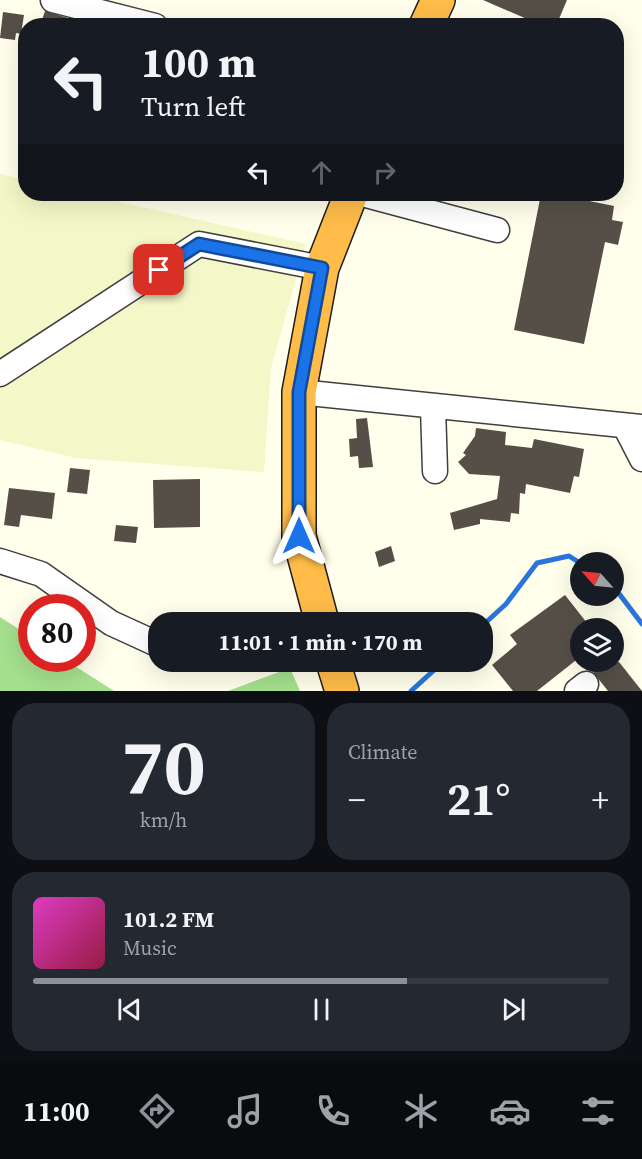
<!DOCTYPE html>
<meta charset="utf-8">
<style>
:root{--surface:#171b24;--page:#242831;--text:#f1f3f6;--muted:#9ea1a6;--line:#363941;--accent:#8c9099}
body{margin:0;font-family:"Source Serif 4",serif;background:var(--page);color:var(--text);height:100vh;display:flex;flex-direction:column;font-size:22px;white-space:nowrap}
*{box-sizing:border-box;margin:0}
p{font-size:20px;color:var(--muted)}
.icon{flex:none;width:33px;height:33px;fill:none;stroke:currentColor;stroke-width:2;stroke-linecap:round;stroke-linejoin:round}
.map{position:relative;height:691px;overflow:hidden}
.details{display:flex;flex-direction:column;gap:12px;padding:12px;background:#0d0f14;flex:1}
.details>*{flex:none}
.guide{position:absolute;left:18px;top:18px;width:606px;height:183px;border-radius:24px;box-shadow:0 6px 24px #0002;background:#171b24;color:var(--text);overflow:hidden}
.needle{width:39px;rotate:297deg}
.controls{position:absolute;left:570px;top:552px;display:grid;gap:12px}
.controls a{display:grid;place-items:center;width:54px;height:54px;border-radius:50%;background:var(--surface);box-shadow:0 6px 24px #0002;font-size:30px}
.speed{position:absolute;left:18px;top:594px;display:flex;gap:12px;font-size:30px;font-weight:700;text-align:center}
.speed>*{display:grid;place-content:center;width:78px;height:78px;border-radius:50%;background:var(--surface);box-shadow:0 6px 24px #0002;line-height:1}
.speed .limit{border:9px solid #d22;background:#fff;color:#111}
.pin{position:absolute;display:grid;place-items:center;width:51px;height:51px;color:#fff;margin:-26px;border-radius:12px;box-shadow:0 3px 9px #0006}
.me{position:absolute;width:66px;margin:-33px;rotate:0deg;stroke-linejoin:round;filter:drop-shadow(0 0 4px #0008)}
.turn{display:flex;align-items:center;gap:21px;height:126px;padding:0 24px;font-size:27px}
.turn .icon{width:78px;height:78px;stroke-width:2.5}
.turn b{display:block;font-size:42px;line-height:51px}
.lanes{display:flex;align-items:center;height:57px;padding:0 24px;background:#0003;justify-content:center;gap:30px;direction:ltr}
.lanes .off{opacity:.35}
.big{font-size:45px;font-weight:700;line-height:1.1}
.details .tile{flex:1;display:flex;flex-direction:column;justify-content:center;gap:9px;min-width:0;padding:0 21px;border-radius:24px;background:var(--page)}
.details .dial{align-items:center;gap:0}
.dial b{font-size:78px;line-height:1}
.song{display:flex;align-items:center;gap:18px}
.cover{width:72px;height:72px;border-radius:9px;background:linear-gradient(135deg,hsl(310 70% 55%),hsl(340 70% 35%))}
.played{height:6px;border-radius:3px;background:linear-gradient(90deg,var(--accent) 65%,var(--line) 65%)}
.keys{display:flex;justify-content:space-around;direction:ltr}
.heat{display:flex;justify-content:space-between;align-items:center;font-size:33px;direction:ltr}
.details .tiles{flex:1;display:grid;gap:12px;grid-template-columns:1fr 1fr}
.tile:last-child{grid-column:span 2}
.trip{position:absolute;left:148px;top:612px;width:345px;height:60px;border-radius:24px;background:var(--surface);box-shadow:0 6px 24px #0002;font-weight:700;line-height:60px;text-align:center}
.menu{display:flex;height:96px;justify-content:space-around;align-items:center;background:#090b0e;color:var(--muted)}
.menu .icon{width:42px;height:42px}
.menu .current{color:var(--accent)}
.menu b{font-size:27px;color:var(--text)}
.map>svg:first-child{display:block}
.farmland{fill:#f4f8c8}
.forest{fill:#a5e08e}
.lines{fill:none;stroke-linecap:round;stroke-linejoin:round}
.stream{stroke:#2975db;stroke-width:5}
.building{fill:#564f47}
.minor-casing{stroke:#3f3f3f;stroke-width:27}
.highway-casing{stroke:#1d1d1d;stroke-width:36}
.minor{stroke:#fff;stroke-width:24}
.highway{stroke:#ffbc49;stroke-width:33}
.route-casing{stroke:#114b97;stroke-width:15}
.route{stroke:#1a73e8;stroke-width:10}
</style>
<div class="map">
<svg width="642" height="691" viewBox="0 0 642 691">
<rect width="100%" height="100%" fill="#ffffeb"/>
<path class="farmland" d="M0 174 25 180 26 194H84L306 244 271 368 264 472 76 458 0 440Z"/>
<g class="forest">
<path d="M0 617 31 637 32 658 64 659 114 691H0Z"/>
<path d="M290 668 300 691H228Z"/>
</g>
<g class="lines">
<g class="stream">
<path d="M614 587 642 624"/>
<path d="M483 625 506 604 537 563 569 556 580 563"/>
<path d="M411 691 443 662"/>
</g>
</g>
<g class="building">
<path d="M483 0H567L556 26H543Z"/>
<path d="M45 11 88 24 89 26H40Z"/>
<path d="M3 12 24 15 21 34 16 33 15 40 0 38Z"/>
<path d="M541 194H555L614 206 612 220 623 222 618 245 605 242 584 344 514 330Z"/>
<path d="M367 418 373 467 359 468 358 456 350 457 349 439 357 438 356 419Z"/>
<path d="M476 428 506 432 505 445 532 448 534 439 584 449 579 477 574 476 570 493 526 484 525 494 520 493 519 514 511 513 510 522 480 519V524L454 530 450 513 497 499 500 476 469 474 458 462 466 455 463 453 475 436Z"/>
<path d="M70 468 90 470 87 494 67 492Z"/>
<path d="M200 479V527L154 528 153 480Z"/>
<path d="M9 488 55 493 52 519 21 515 19 527 4 525Z"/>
<path d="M116 525 138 527 136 543 114 541Z"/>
<path d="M391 546 395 561 379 567 375 552Z"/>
<path d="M565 595 591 628H580V657L537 691H513L492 665 517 644 510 635Z"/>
<path d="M585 662H619L642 691H608Z"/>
</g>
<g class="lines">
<defs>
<g id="minor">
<path d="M53 0 155 26"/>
<path d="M362 194 497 230"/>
<path d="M0 374 199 244 322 268"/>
<path d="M299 392 642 427"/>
<path d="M433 407 435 471"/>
<path d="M625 426 642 459"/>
<path d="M0 561 41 574 111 623 159 645"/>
<path d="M577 691 586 684"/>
</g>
<g id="highway">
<path d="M426 26 438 0"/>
<path d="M322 622 299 536V392L322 268 351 194"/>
<path d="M333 662 342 691"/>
</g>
</defs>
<use href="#minor" class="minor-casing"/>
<use href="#highway" class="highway-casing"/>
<use href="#minor" class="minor"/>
<use href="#highway" class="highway"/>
</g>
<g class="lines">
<defs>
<path id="route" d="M159 270 199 244 322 268 299 392V536"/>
</defs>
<use href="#route" class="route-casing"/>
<use href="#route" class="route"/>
</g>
</svg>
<div class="controls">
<a><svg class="needle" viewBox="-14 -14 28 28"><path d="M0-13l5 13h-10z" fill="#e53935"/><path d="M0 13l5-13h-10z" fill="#9ea1a6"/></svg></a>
<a><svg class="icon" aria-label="layers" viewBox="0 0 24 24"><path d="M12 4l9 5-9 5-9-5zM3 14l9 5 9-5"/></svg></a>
</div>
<div class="speed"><div class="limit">80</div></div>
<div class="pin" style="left:159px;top:270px;background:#d93025"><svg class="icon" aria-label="arrive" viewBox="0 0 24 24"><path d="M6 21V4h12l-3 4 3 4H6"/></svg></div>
<svg class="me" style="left:299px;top:536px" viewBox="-20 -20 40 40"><path d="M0-17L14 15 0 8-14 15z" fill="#1a73e8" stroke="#fff" stroke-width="4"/></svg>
<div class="trip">11:01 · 1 min · 170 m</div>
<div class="guide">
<div class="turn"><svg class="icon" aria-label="left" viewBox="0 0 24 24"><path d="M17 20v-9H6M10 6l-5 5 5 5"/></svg><div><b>100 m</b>Turn left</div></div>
<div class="lanes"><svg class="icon" aria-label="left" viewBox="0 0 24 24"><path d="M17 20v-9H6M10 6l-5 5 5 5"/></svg><svg class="icon off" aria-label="ahead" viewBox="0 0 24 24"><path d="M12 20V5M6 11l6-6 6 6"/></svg><svg class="icon off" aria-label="right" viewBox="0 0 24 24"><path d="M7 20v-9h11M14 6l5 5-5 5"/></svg></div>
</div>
</div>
<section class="details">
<div class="tiles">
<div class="tile dial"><b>70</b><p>km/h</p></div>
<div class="tile"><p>Climate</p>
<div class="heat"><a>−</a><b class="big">21°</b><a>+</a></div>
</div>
<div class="tile">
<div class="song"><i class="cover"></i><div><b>101.2 FM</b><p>Music</p></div></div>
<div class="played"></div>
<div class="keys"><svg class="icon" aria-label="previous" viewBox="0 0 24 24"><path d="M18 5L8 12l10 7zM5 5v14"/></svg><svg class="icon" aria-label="pause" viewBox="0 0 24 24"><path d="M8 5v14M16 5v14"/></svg><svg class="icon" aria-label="next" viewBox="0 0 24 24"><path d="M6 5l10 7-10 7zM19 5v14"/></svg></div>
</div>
</div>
</section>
<nav class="menu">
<b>11:00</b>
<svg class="icon current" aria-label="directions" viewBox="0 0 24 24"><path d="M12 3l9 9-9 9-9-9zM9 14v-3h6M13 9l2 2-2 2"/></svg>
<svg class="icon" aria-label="music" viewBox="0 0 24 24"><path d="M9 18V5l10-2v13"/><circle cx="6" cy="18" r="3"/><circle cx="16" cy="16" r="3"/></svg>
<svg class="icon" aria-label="phone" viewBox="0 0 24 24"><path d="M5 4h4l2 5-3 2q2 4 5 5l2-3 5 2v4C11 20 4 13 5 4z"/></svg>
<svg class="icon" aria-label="climate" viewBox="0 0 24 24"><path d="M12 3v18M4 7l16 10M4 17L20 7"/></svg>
<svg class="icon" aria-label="car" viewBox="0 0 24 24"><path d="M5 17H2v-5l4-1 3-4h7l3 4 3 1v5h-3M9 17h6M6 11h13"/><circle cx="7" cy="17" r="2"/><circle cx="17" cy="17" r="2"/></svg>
<svg class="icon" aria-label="filters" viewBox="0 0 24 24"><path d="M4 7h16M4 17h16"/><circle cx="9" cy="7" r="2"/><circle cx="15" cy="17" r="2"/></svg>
</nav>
